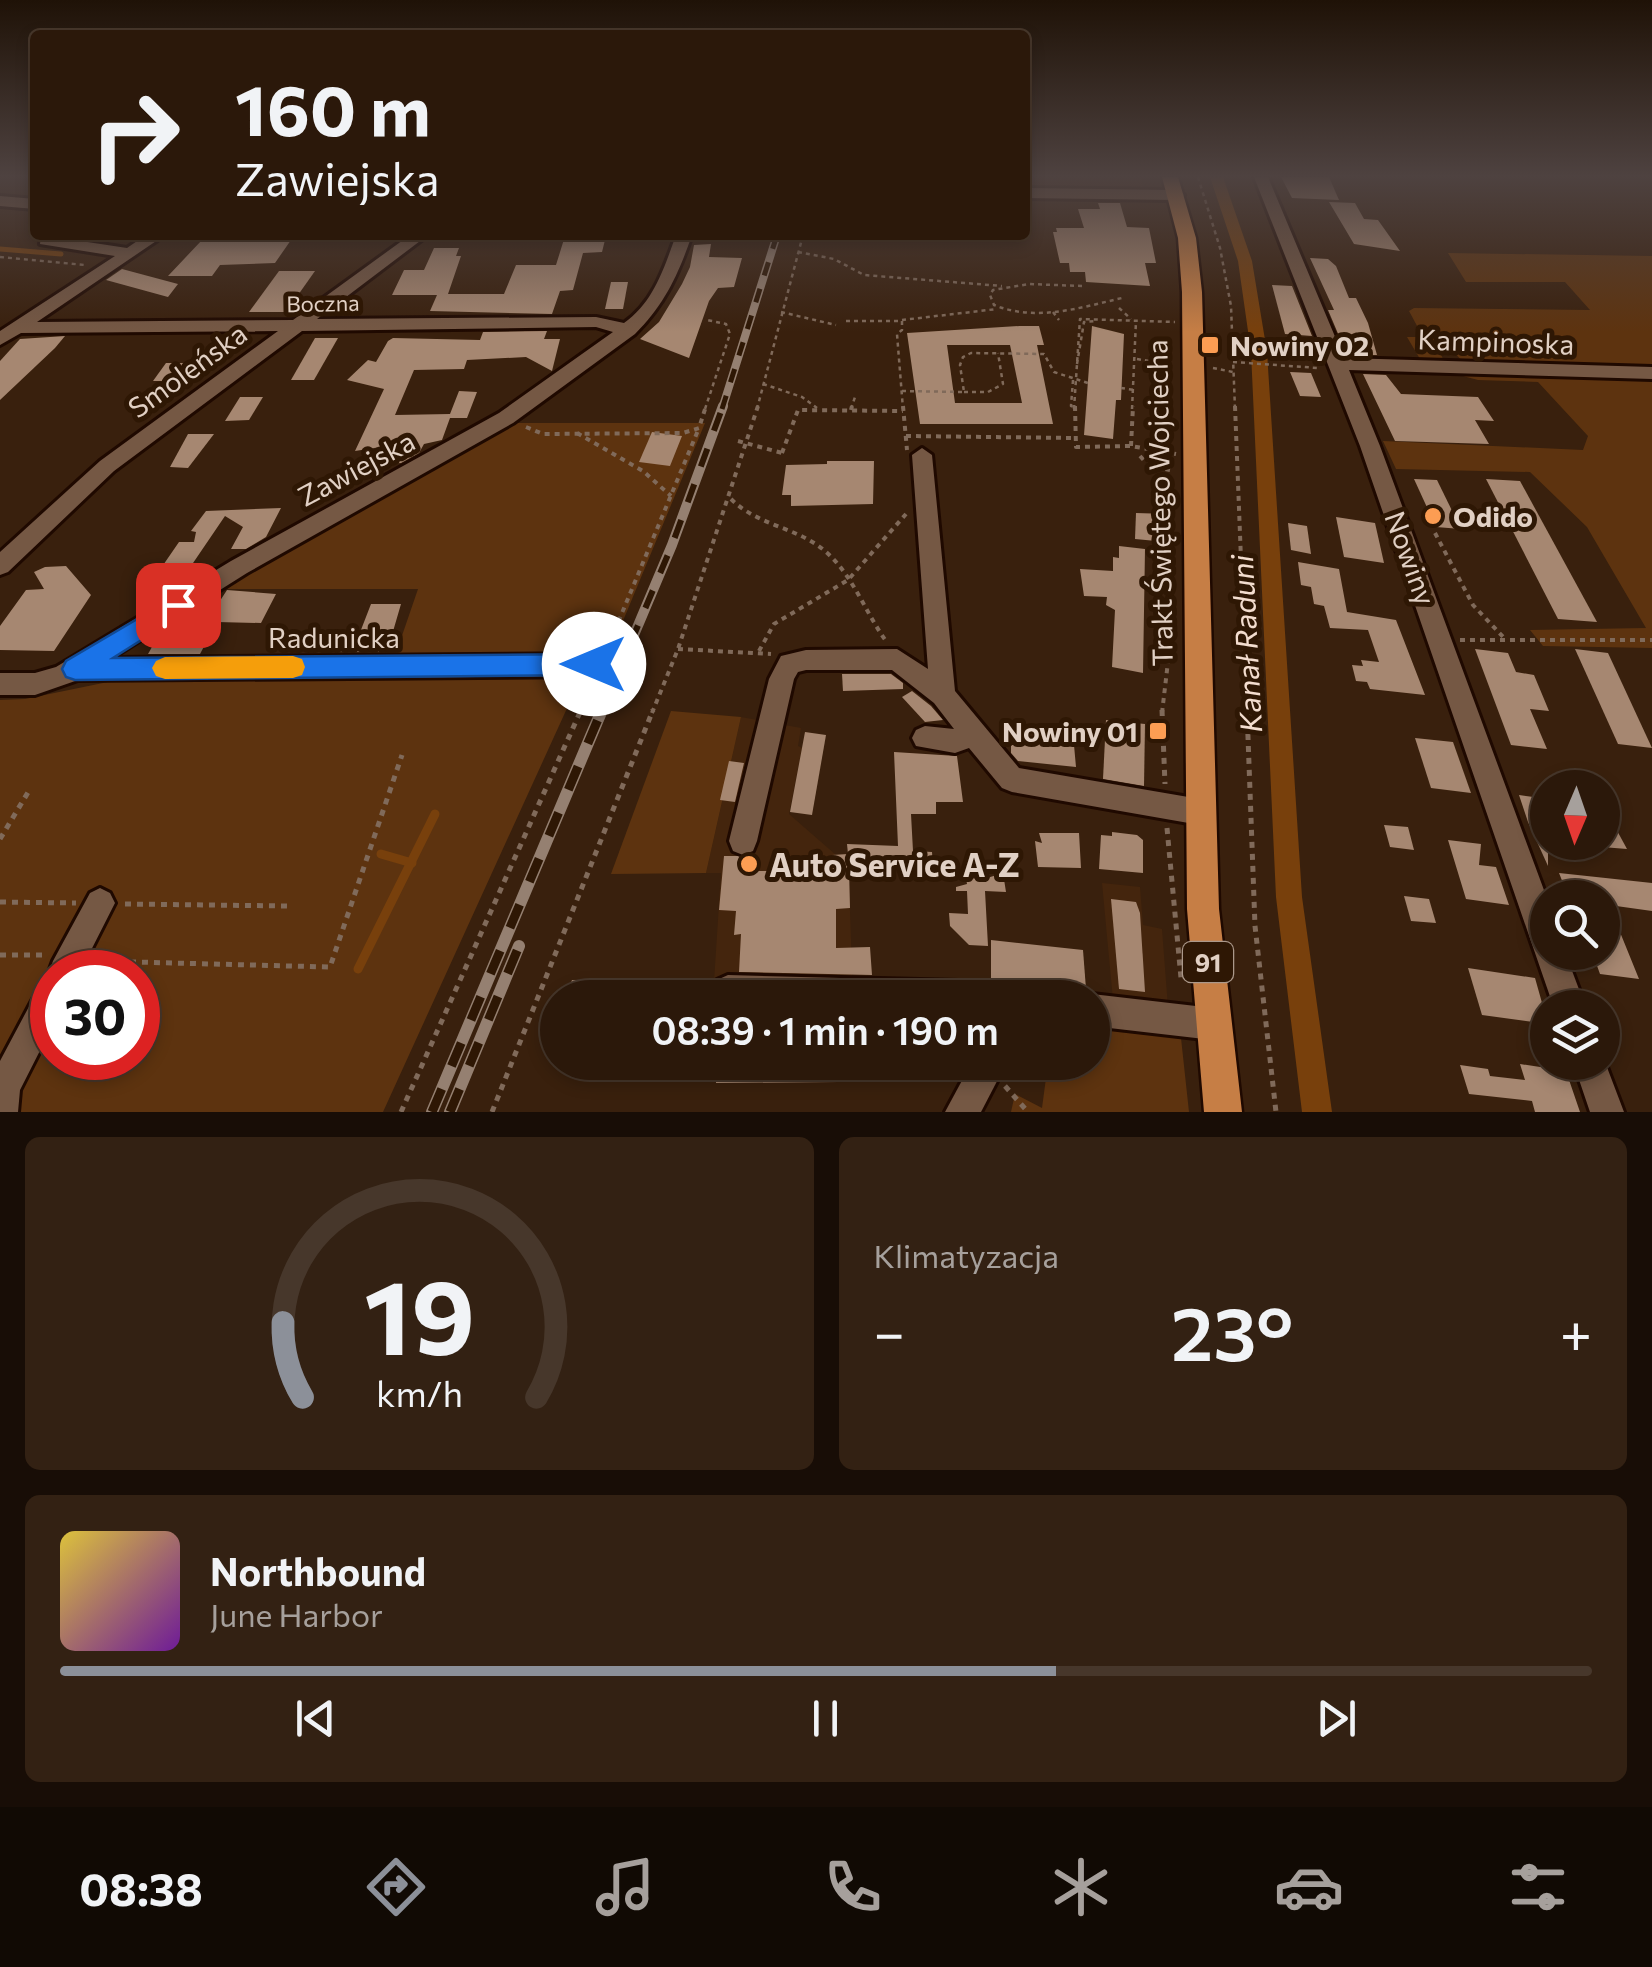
<!DOCTYPE html>
<html lang="pl">
<meta charset="utf-8">
<style>
:root{--surface:#2b180a;--page:#332113;--text:#f1f3f6;--muted:#a6a09c;--line:#47372b;--accent:#8c9099}
body{margin:0;font-family:Commissioner,sans-serif;background:var(--page);color:var(--text);height:100vh;display:flex;flex-direction:column;font-size:38px;white-space:nowrap}
*{box-sizing:border-box;margin:0}
p{font-size:32px;color:var(--muted)}
.icon{flex:none;width:55px;height:55px;fill:none;stroke:currentColor;stroke-width:2;stroke-linecap:round;stroke-linejoin:round}
.map{position:relative;height:1112px;overflow:hidden}
.panel{display:flex;flex-direction:column;gap:25px;padding:25px;background:#180d06;flex:1}
.panel>*{flex:none}
.guide{position:absolute;left:30px;top:30px;width:1000px;height:210px;border-radius:10px;box-shadow:0 5px 15px #0003,0 0 0 2px var(--line);background:#2b180a;color:var(--text);overflow:hidden}
.needle{width:65px;rotate:182deg}
.fabs{position:absolute;left:1530px;top:770px;display:grid;gap:20px}
.fabs a{display:grid;place-items:center;width:90px;height:90px;border-radius:50%;background:var(--surface);box-shadow:0 5px 15px #0003,0 0 0 2px var(--line);font-size:50px}
.speed{position:absolute;left:30px;top:950px;display:flex;gap:20px;font-size:50px;font-weight:700;text-align:center}
.speed>*{display:grid;place-content:center;width:130px;height:130px;border-radius:50%;background:var(--surface);box-shadow:0 5px 15px #0003,0 0 0 2px var(--line);line-height:1}
.speed .limit{border:15px solid #d22;background:#fff;color:#111}
.pin{position:absolute;display:grid;place-items:center;width:85px;height:85px;color:#fff;margin:-42px;border-radius:20px;box-shadow:0 5px 15px #0006}
.me{position:absolute;width:110px;margin:-55px;rotate:270deg;stroke-linejoin:round;filter:drop-shadow(0 0 8px #0008)}
.turn{display:flex;align-items:center;gap:35px;height:210px;padding:0 40px;font-size:45px}
.turn .icon{width:130px;height:130px;stroke-width:2.5}
.turn b{display:block;font-size:70px;line-height:85px}
.big{font-size:75px;font-weight:600;line-height:1.1}
.panel .tile{flex:1;display:flex;flex-direction:column;justify-content:center;gap:15px;min-width:0;padding:0 35px;border-radius:15px;background:var(--page)}
.panel .dial{align-items:center;gap:0}
.dial svg{height:260px;overflow:visible;fill:none;stroke:var(--line);stroke-width:7;stroke-linecap:round;text-anchor:middle}
.dial text{fill:var(--text);stroke:none}
.song{display:flex;align-items:center;gap:30px}
.cover{width:120px;height:120px;border-radius:15px;background:linear-gradient(135deg,hsl(50 70% 55%),hsl(280 70% 35%))}
.played{height:10px;border-radius:5px;background:linear-gradient(90deg,var(--accent) 65%,var(--line) 65%)}
.keys{display:flex;justify-content:space-around;direction:ltr}
.heat{display:flex;justify-content:space-between;align-items:center;font-size:55px;direction:ltr}
.panel .tiles{flex:1;display:grid;gap:25px;grid-template-columns:1fr 1fr}
.tile:last-child{grid-column:span 2}
.trip{position:absolute;left:540px;top:980px;width:570px;height:100px;border-radius:50px;background:var(--surface);box-shadow:0 5px 15px #0003,0 0 0 2px var(--line);font-weight:600;line-height:100px;text-align:center}
.tab-bar{display:flex;height:160px;justify-content:space-around;align-items:center;background:#110a04;color:var(--muted)}
.tab-bar .icon{width:70px;height:70px}
.tab-bar .on{color:var(--accent)}
.tab-bar b{font-size:45px;color:var(--text)}
.map>svg:first-child{display:block}
.built{fill:#44250d}
.green{fill:#5d330f;fill-rule:evenodd}
.lines{fill:none;stroke-linecap:round;stroke-linejoin:round}
.stream-far1{stroke:#78400c;stroke-width:5}
.stream{stroke:#78400c;stroke-width:9}
.canal{fill:#78400c;fill-rule:evenodd}
.building{fill:#a68771;fill-rule:evenodd}
.minor-casing{stroke:#1f0900;stroke-width:6}
.major-casing{stroke:#1f0900;stroke-width:5}
.path-far2{stroke:#806a5a;stroke-width:2.5;stroke-dasharray:4 4;stroke-linecap:butt}
.path-far1{stroke:#806a5a;stroke-width:4;stroke-dasharray:5 5;stroke-linecap:butt}
.path{stroke:#806a5a;stroke-width:5;stroke-dasharray:6 6;stroke-linecap:butt}
.minor{fill:#755844;fill-rule:evenodd}
.major{fill:#c67e45;fill-rule:evenodd}
.rail-far2-casing{stroke:#958071;stroke-width:8}
.rail-far1-casing{stroke:#958071;stroke-width:10}
.rail-casing{stroke:#958071;stroke-width:12}
.rail-far2{stroke:#2e1704;stroke-width:5;stroke-dasharray:14;stroke-linecap:butt}
.rail-far1{stroke:#2e1704;stroke-width:6;stroke-dasharray:19;stroke-linecap:butt}
.rail{stroke:#2e1704;stroke-width:9;stroke-dasharray:25;stroke-linecap:butt}
.route{fill:#1a73e8;stroke:#114b97;stroke-width:2.5}
.slow{fill:#f59e0b}
.poi-dot{fill:#fc9d53;stroke:#2e1704;stroke-width:4}
.labels{text-anchor:middle;dominant-baseline:central;stroke-width:10;stroke-linejoin:round;paint-order:stroke}
.far-street-label{font-size:22px;fill:#e1d0c4;stroke:#2e1704}
.shield{fill:#2e1704;stroke:#ab988a;stroke-width:2.5}
.shield-label{font-size:25px;font-weight:bold;fill:#e1d0c4}
.street-label{font-size:28px;fill:#e1d0c4;stroke:#2e1704}
.poi-label{font-size:28px;font-weight:bold;fill:#e1d0c4;stroke:#2e1704;text-anchor:start}
.water-label{font-size:30px;font-style:italic;fill:#f3ddcf;stroke:#2e1704}
.near-poi-label{font-size:32px;font-weight:bold;fill:#e1d0c4;stroke:#2e1704;text-anchor:start}
</style>
<div class="map">
<svg width="1652" height="1112" viewBox="0 0 1652 1112">
<rect width="100%" height="100%" fill="#39200d"/>
<g class="built">
<path d="M1025 177H1141L1144 191 1025 190Z"/>
<path d="M741 717 801 728 798 746 802 748 789 814 836 855 848 854 853 997H713L721 873H706Z"/>
<path d="M1102 883 1140 887 1143 925 1162 929 1168 1007 1113 1000Z"/>
</g>
<g class="green">
<path d="M1448 253 1652 256V368L1463 362 1452 350H1439L1443 359H1420L1407 337H1423L1409 311 1414 308 1590 310 1565 282H1466Z"/>
<path d="M1444 371 1652 378V648L1543 646 1530 630 1646 628 1587 527 1530 472 1396 469 1383 441 1583 450 1588 436 1538 382 1478 380Z"/>
<path d="M508 423H705L608 657 394 659 418 589H214Z"/>
<path d="M584 671 383 1112H0V700L25 699 142 675ZM52 972H138V1058H52Z"/>
<path d="M671 711 741 717 706 873 611 874Z"/>
<path d="M1093 1020 1168 1028 1181 1038 1189 1112H1011L1015 1094 1042 1108 1048 1063 1092 1062Z"/>
</g>
<g class="lines">
<path class="stream-far1" d="M0 249 61 254"/>
<g class="stream">
<path d="M381 854 412 863"/>
<path d="M358 969 435 814"/>
</g>
<path class="canal" d="M1210 177H1223L1252 261 1267 352 1302 897 1332 1112H1302L1276 897 1251 352 1238 261Z"/>
</g>
<g class="building">
<path d="M1281 177H1329L1339 200 1292 198Z"/>
<path d="M1329 202 1355 203 1364 219 1378 220 1400 251 1354 244Z"/>
<path d="M1098 203H1120L1127 227 1149 228 1156 263H1145L1150 286 1086 282 1085 272H1070L1069 263H1060L1053 232H1057L1056 228H1084L1078 209H1100Z"/>
<path d="M565 236H606L602 252 583 253 573 290 560 291 552 314 430 311 437 295H392L404 270H424L434 248H459L456 256H461L448 294H504L516 265H556Z"/>
<path d="M202 240H291L275 263 220 265 212 276H168Z"/>
<path d="M711 244 709 257 742 258 734 287 718 288 709 301 689 358 640 339 659 322 682 284 690 267 694 245Z"/>
<path d="M1310 258 1328 259 1336 266 1349 298H1356L1368 323 1377 355H1354L1344 336H1339L1328 310H1334Z"/>
<path d="M122 269 178 284 168 297 106 280Z"/>
<path d="M279 271H315L286 312H249Z"/>
<path d="M611 282H628L623 309H605Z"/>
<path d="M1272 285 1292 286 1312 336 1285 334Z"/>
<path d="M1020 326H1039L1044 345H1037L1053 424H920L907 333ZM947 345H1010L1022 403H955Z"/>
<path d="M1092 326 1124 334 1121 400H1116L1113 439 1084 435Z"/>
<path d="M547 331 544 339H560L552 371 526 357 467 360 464 369 414 370 395 415 450 414 459 391 477 392 467 418H450L442 440 424 444 419 453 401 463 378 464 387 446 355 451 384 389 347 380 368 360 376 362 388 341 393 338 480 340 483 332Z"/>
<path d="M65 336 55 348 0 400V361L20 339Z"/>
<path d="M315 338H338L314 380H291Z"/>
<path d="M166 363H193L180 381H153Z"/>
<path d="M1290 372 1311 373 1321 397 1300 396Z"/>
<path d="M1363 374 1386 375 1401 394 1478 397 1494 421 1475 420 1489 444 1395 441Z"/>
<path d="M240 397H263L249 420 225 421Z"/>
<path d="M652 432 682 436 670 466 639 462Z"/>
<path d="M188 434H214L188 468 170 467Z"/>
<path d="M827 461H874L873 504 791 506V495H782L786 465 827 464Z"/>
<path d="M1414 479 1437 480 1461 529 1436 527Z"/>
<path d="M1486 479 1520 481 1597 622 1558 619Z"/>
<path d="M281 508 266 537 246 549H231L243 527 225 516 174 591 153 604 137 603 179 542H194L196 532 191 531 206 511Z"/>
<path d="M1136 513 1168 514 1167 542 1135 539Z"/>
<path d="M1336 517 1375 523 1384 563 1344 557Z"/>
<path d="M1288 523 1307 526 1311 554 1291 550Z"/>
<path d="M1119 546 1145 549 1143 673 1112 667 1115 610 1106 605 1107 597 1084 596 1080 569 1113 571V557L1119 558Z"/>
<path d="M1298 562 1339 569 1347 612 1396 620 1425 695 1370 689 1367 682 1356 681 1352 665 1363 666 1361 660 1379 662 1368 630 1330 628 1324 606 1314 604 1311 587 1301 585Z"/>
<path d="M66 566 91 595 54 651 0 650V626L26 590 44 589 34 572 45 567Z"/>
<path d="M227 590 276 594 261 623 217 622 200 654H148L160 633H183L196 610H214Z"/>
<path d="M371 604H401L387 652H333L340 635H359Z"/>
<path d="M1475 649 1508 653 1516 672 1534 675 1549 711 1530 709 1547 749 1511 745Z"/>
<path d="M1575 649 1608 653 1652 748 1618 744Z"/>
<path d="M842 674H891L903 683V689L843 691Z"/>
<path d="M912 691 931 706 943 720 925 722 902 697Z"/>
<path d="M1106 720 1145 724 1144 786 1103 779Z"/>
<path d="M805 732 826 735 812 815 790 812Z"/>
<path d="M1039 735 1074 745 1076 767 1018 761 1011 753V738L1040 741Z"/>
<path d="M1415 738 1453 742 1471 793 1431 788Z"/>
<path d="M894 752 957 756 963 802H936V814H911L913 851 932 852 933 868H849L850 908 836 909V948L870 947 872 975 739 972 741 934 734 935 736 911 719 910 724 856H758V871L833 870 832 855 848 854 847 844 898 846Z"/>
<path d="M729 761 744 763 735 802 720 800Z"/>
<path d="M1519 795 1548 799V866L1528 822Z"/>
<path d="M1602 803 1627 849 1602 847Z"/>
<path d="M1384 825 1408 827 1414 850 1390 847Z"/>
<path d="M1112 832 1137 835 1143 840V873L1099 869 1101 835 1112 836Z"/>
<path d="M1039 833H1079L1081 868 1038 867 1035 841 1042 843Z"/>
<path d="M1448 840 1481 844 1479 865 1496 867 1509 905 1466 899Z"/>
<path d="M1003 873 1006 892 985 891 988 946 969 945 950 926 949 913 968 914 967 891H956V887L967 884 966 878 984 879Z"/>
<path d="M1559 873 1652 883V911L1609 905 1639 979 1600 974 1592 952H1602V898H1569Z"/>
<path d="M1404 896 1429 899 1436 923 1411 921Z"/>
<path d="M1111 899 1136 902 1140 913 1145 992 1119 989Z"/>
<path d="M991 940 1083 950 1086 989 991 978Z"/>
<path d="M1468 968 1535 978 1548 1024 1482 1015Z"/>
<path d="M664 979 662 998H565L572 980Z"/>
<path d="M717 1062H839V1082L716 1083Z"/>
<path d="M1520 1064 1566 1071 1580 1112H1535L1532 1101 1469 1094 1460 1065 1488 1069 1490 1076 1525 1080Z"/>
</g>
<g class="lines">
<defs>
<g id="minor">
<path d="M1254 177H1268L1344 358 1652 367V379L1349 370 1380 446 1548 901V952H1565L1586 1008H1554L1360 446Z"/>
<path d="M1025 188 1176 190 1184 195 1176 200 1025 198Z"/>
<path d="M0 196 35 199V209L0 206Z"/>
<path d="M41 235 127 248 146 235H165L37 322 293 320 410 235H428L317 319 596 317 624 323C654 302 664 268 676 235H692C678 275 665 304 635 334L513 423 247 573 112 658 594 654 603 658 606 665 603 672 594 676 78 680 35 695H0V673H35L56 667 231 561 499 413 613 332 596 327 302 331 114 471 8 572 0 575V552L100 461 278 331 21 333 0 345V331L115 256 40 244Z"/>
<path d="M922 448 932 455 955 691 1019 768 1200 799 1210 803 1214 812 1210 821 1200 825 1012 792 1002 788 969 748 955 753 916 746 912 738 916 730 925 726 954 729 934 703 892 670H806L798 672 794 679 757 841 753 851 743 855 733 851 729 841 769 679 781 656 806 650 897 649 928 669 912 455Z"/>
<path d="M100 888 110 893 115 903 80 972H52V1027L20 1090 18 1112H0V1061L41 984 52 979 49 972 53 961 90 893Z"/>
<path d="M728 975 998 982 1009 987 1014 998H715L712 991 717 980Z"/>
<path d="M1092 994 1213 1008 1224 1013 1229 1024 1224 1035 1213 1040 1092 1026V998H1084Z"/>
<path d="M1602 1055 1605 1062 1624 1112H1590L1573 1062H1602Z"/>
<path d="M972 1062H1007L981 1112H945Z"/>
</g>
<path id="major" d="M1162 177H1178L1196 238 1202 292 1219 909 1242 1112H1204L1187 909 1182 292 1178 238Z"/>
</defs>
<use href="#minor" class="minor-casing"/>
<use href="#major" class="major-casing"/>
<g class="path-far2">
<path d="M1198 177 1220 248 1231 306 1235 409"/>
<path d="M798 252 834 259 864 275 1002 286"/>
<path d="M0 257 85 265"/>
<path d="M1082 286 1029 284 993 290 990 295 994 305C1036 322 1079 308 1122 298"/>
<path d="M1119 308 1131 319"/>
<path d="M781 312 836 325"/>
<path d="M1053 312 1059 320"/>
<path d="M902 320 997 309"/>
<path d="M846 321H902V330L897 334 903 409"/>
<path d="M1137 359 1172 365"/>
<path d="M1233 362 1318 368"/>
<path d="M1077 364 1084 322 1095 321"/>
<path d="M1213 368 1233 372"/>
<path d="M1073 380 1071 406 1075 407"/>
<path d="M763 384 802 397 817 408"/>
<path d="M1121 388 1134 390"/>
<path d="M902 391 964 392 960 365 963 357 971 353 1044 354 1054 372 1088 383"/>
<path d="M964 392H988L1003 384 998 353"/>
<path d="M705 409 730 334 726 324 707 320"/>
<path d="M757 409 803 235"/>
<path d="M851 409 855 397"/>
<path d="M1074 409 1080 319 1175 322"/>
<path d="M1132 409 1136 321"/>
</g>
<g class="path-far1">
<path d="M903 406 907 450"/>
<path d="M1075 406 1076 447 1131 446 1176 454"/>
<path d="M1235 406 1247 713"/>
<path d="M851 410 852 406"/>
<path d="M526 427 543 434 683 433 699 428 706 406"/>
<path d="M577 433 643 471 671 496"/>
<path d="M906 436 1074 438"/>
<path d="M738 441 786 454"/>
<path d="M1131 446 1133 406"/>
<path d="M782 453 798 410 903 411"/>
<path d="M1140 456 1149 466 1170 470"/>
<path d="M731 499C758 526 797 527 825 551 853 575 865 612 886 641"/>
<path d="M1435 533 1473 605 1506 640"/>
<path d="M1460 640H1652"/>
<path d="M607 649 699 428"/>
<path d="M678 649 771 654"/>
<path d="M759 651 774 624 848 580 906 514"/>
<path d="M580 713 591 687"/>
<path d="M652 713 678 649 758 406"/>
<path d="M1162 713 1173 619"/>
</g>
<g class="path">
<path d="M1162 710 1165 784"/>
<path d="M1247 710 1255 926 1276 1112"/>
<path d="M1167 828 1181 978"/>
<path d="M0 839 30 789"/>
<path d="M0 902 76 903"/>
<path d="M125 904 290 906"/>
<path d="M0 955H43"/>
<path d="M94 961 330 967 402 755"/>
<path d="M1005 1086 1028 1112"/>
<path d="M401 1112 581 710"/>
<path d="M492 1112 653 710"/>
</g>
<use href="#minor" class="minor"/>
<use href="#major" class="major"/>
<defs>
<path id="rail-far2" d="M722 409 777 235"/>
<path id="rail-far1" d="M601 713 672 545 723 406"/>
<g id="rail">
<path d="M432 1112 602 710"/>
<path d="M450 1112 519 946"/>
</g>
</defs>
<use href="#rail-far2" class="rail-far2-casing"/>
<use href="#rail-far1" class="rail-far1-casing"/>
<use href="#rail" class="rail-casing"/>
<use href="#rail-far2" class="rail-far2"/>
<use href="#rail-far1" class="rail-far1"/>
<use href="#rail" class="rail"/>
</g>
<linearGradient id="sky" x2="0" y2="1"><stop stop-color="#1f1207"/><stop offset="0.53" stop-color="#4e4240"/><stop offset="1" stop-color="#4e4240" stop-opacity="0"/></linearGradient>
<rect width="1652" height="332" fill="url(#sky)"/>
<path class="route" d="M178 595 186 598 189 605 186 612 113 658 594 654 603 657 606 664 603 672 594 675 75 680 66 677 62 669 66 661Z"/>
<path class="slow" d="M293 656 302 659 305 667 302 675 293 678 165 679 156 676 152 668 156 661 165 657Z"/>
<g class="poi-dot">
<rect x="1200" y="335" width="20" height="20" rx="5"/>
<circle cx="1433" cy="516" r="10"/>
<rect x="1148" y="721" width="20" height="20" rx="5"/>
<circle cx="749" cy="864" r="10"/>
</g>
<g class="labels">
<g class="far-street-label">
<text transform="translate(323 303) rotate(-1)">Boczna</text>
</g>
<rect class="shield" x="1183" y="942" width="50" height="40" rx="8"/>
<g class="shield-label">
<text x="1208" y="962">91</text>
</g>
<g class="street-label">
<text transform="translate(1496 341) rotate(2)">Kampinoska</text>
<text transform="translate(187 370) rotate(-36)">Smoleńska</text>
<text transform="translate(356 468) rotate(-28)">Zawiejska</text>
<text transform="translate(1159 503) rotate(-91)">Trakt Świętego Wojciecha</text>
<text transform="translate(1411 558) rotate(70)">Nowiny</text>
<text x="334" y="637">Radunicka</text>
</g>
<g class="poi-label">
<text x="1230" y="345">Nowiny 02</text>
<text x="1453" y="516">Odido</text>
<text x="1138" y="731" text-anchor="end">Nowiny 01</text>
</g>
<g class="water-label">
<text transform="translate(1245 644) rotate(-93)">Kanał Raduni</text>
</g>
<g class="near-poi-label">
<text x="769" y="864">Auto Service A-Z</text>
</g>
</g>
</svg>
<div class="fabs">
<a><svg class="needle" viewBox="-14 -14 28 28"><path d="M0-13l5 13h-10z" fill="#e53935"/><path d="M0 13l5-13h-10z" fill="#a6a09c"/></svg></a>
<a><svg class="icon" aria-label="search" viewBox="0 0 24 24"><circle cx="10" cy="10" r="6"/><path d="M15 15l6 6"/></svg></a>
<a><svg class="icon" aria-label="layers" viewBox="0 0 24 24"><path d="M12 4l9 5-9 5-9-5zM3 14l9 5 9-5"/></svg></a>
</div>
<div class="speed"><div class="limit">30</div></div>
<div class="pin" style="left:178px;top:605px;background:#d93025"><svg class="icon" aria-label="arrive" viewBox="0 0 24 24"><path d="M6 21V4h12l-3 4 3 4H6"/></svg></div>
<svg class="me" style="left:594px;top:664px" viewBox="-20 -20 40 40"><circle r="19" fill="#fff"/><path d="M0-13L10 11 0 6-10 11z" fill="#1a73e8"/></svg>
<div class="trip">08:39 · 1 min · 190 m</div>
<div class="guide">
<div class="turn"><svg class="icon" aria-label="right" viewBox="0 0 24 24"><path d="M7 20v-9h11M14 6l5 5-5 5"/></svg><div><b>160 m</b>Zawiejska</div></div>
</div>
</div>
<section class="panel">
<div class="tiles">
<div class="tile dial"><svg viewBox="0 0 100 80">
<path d="M14 69A42 42 0 1 1 86 69"/>
<path d="M14 69A42 42 0 0 1 8 46" stroke="#8c9099"/>
<text x="50" y="56" font-size="32" font-weight="700">19</text>
<text x="50" y="72" font-size="11">km/h</text>
</svg></div>
<div class="tile"><p>Klimatyzacja</p>
<div class="heat"><a>−</a><b class="big">23°</b><a>+</a></div>
</div>
<div class="tile">
<div class="song"><i class="cover"></i><div><b>Northbound</b><p>June Harbor</p></div></div>
<div class="played"></div>
<div class="keys"><svg class="icon" aria-label="previous" viewBox="0 0 24 24"><path d="M18 5L8 12l10 7zM5 5v14"/></svg><svg class="icon" aria-label="pause" viewBox="0 0 24 24"><path d="M8 5v14M16 5v14"/></svg><svg class="icon" aria-label="next" viewBox="0 0 24 24"><path d="M6 5l10 7-10 7zM19 5v14"/></svg></div>
</div>
</div>
</section>
<nav class="tab-bar">
<b>08:38</b>
<svg class="icon on" aria-label="directions" viewBox="0 0 24 24"><path d="M12 3l9 9-9 9-9-9zM9 14v-3h6M13 9l2 2-2 2"/></svg>
<svg class="icon" aria-label="music" viewBox="0 0 24 24"><path d="M9 18V5l10-2v13"/><circle cx="6" cy="18" r="3"/><circle cx="16" cy="16" r="3"/></svg>
<svg class="icon" aria-label="phone" viewBox="0 0 24 24"><path d="M5 4h4l2 5-3 2q2 4 5 5l2-3 5 2v4C11 20 4 13 5 4z"/></svg>
<svg class="icon" aria-label="climate" viewBox="0 0 24 24"><path d="M12 3v18M4 7l16 10M4 17L20 7"/></svg>
<svg class="icon" aria-label="car" viewBox="0 0 24 24"><path d="M5 17H2v-5l4-1 3-4h7l3 4 3 1v5h-3M9 17h6M6 11h13"/><circle cx="7" cy="17" r="2"/><circle cx="17" cy="17" r="2"/></svg>
<svg class="icon" aria-label="filters" viewBox="0 0 24 24"><path d="M4 7h16M4 17h16"/><circle cx="9" cy="7" r="2"/><circle cx="15" cy="17" r="2"/></svg>
</nav>
